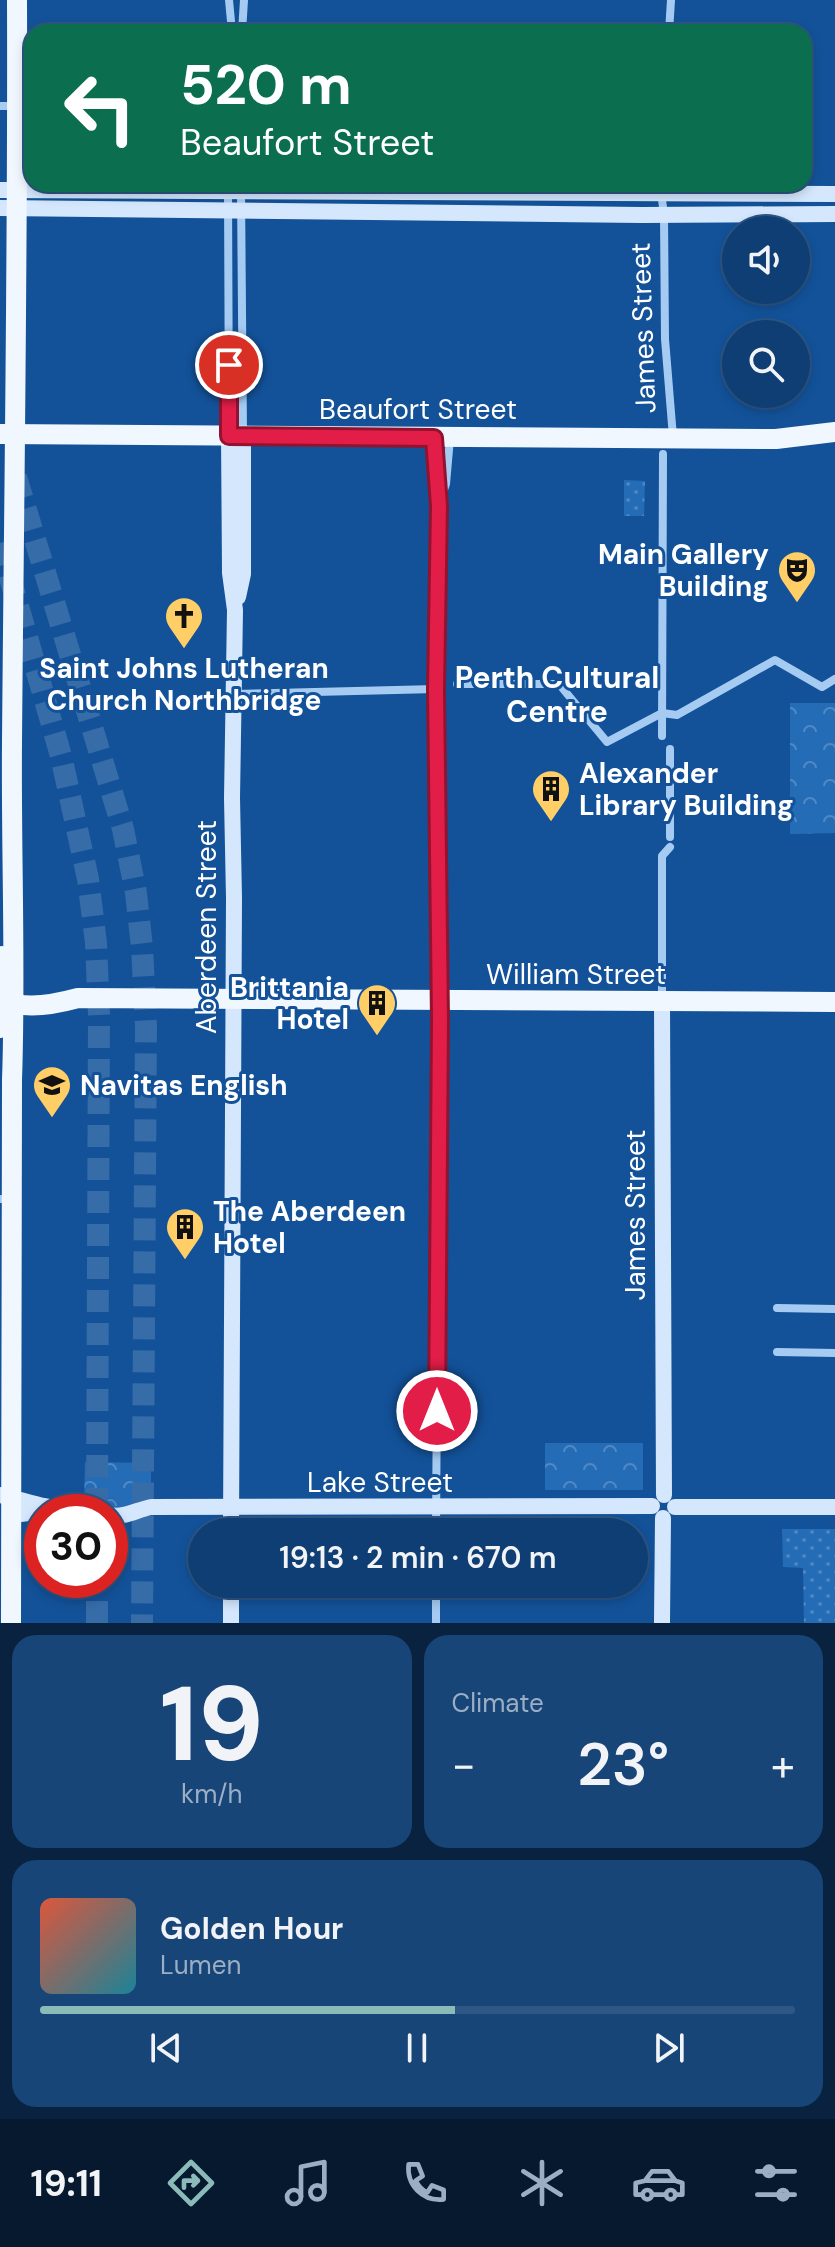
<!DOCTYPE html>
<meta charset="utf-8">
<style>
:root{--surface:#0e3e73;--page:#174578;--text:#f1f3f6;--muted:#9baec4;--line:#2e5785;--accent:#8bbbb9}
body{margin:0;font-family:"DM Sans",sans-serif;background:var(--page);color:var(--text);height:100vh;display:flex;flex-direction:column;font-size:30px;white-space:nowrap}
*{box-sizing:border-box;margin:0}
p{font-size:26px;color:var(--muted)}
.icon{flex:none;width:44px;height:44px;fill:none;stroke:currentColor;stroke-width:2;stroke-linecap:round;stroke-linejoin:round}
.map{position:relative;height:1623px;overflow:hidden}
.sheet{display:flex;flex-direction:column;gap:12px;padding:12px;background:#08223f;flex:1}
.sheet>*{flex:none}
.guide{position:absolute;left:24px;top:24px;width:788px;height:168px;border-radius:24px;box-shadow:0 4px 12px #0003,0 0 0 2px var(--line);background:#0b6e4f;color:#fff;overflow:hidden}
.controls{position:absolute;left:722px;top:216px;display:grid;gap:16px}
.controls a{display:grid;place-items:center;width:88px;height:88px;border-radius:50%;background:var(--surface);box-shadow:0 4px 12px #0003,0 0 0 2px var(--line);font-size:40px}
.speed{position:absolute;left:24px;top:1494px;display:flex;gap:16px;font-size:40px;font-weight:700;text-align:center}
.speed>*{display:grid;place-content:center;width:104px;height:104px;border-radius:50%;background:var(--surface);box-shadow:0 4px 12px #0003,0 0 0 2px var(--line);line-height:1}
.speed .limit{border:12px solid #d22;background:#fff;color:#111}
.pin{position:absolute;display:grid;place-items:center;width:68px;height:68px;color:#fff;margin:-34px;border:4px solid #fff;border-radius:50%;box-shadow:0 2px 8px #0007}
.me{position:absolute;width:88px;margin:-44px;rotate:0deg;stroke-linejoin:round;filter:drop-shadow(0 0 6px #0008)}
.turn{display:flex;align-items:center;gap:28px;height:168px;padding:0 24px;font-size:36px}
.turn .icon{width:104px;height:104px;stroke-width:2.5}
.turn b{display:block;font-size:56px;line-height:68px}
.big{font-size:60px;font-weight:600;line-height:1.1}
.sheet .widget{flex:1;display:flex;flex-direction:column;justify-content:center;gap:12px;min-width:0;padding:0 28px;border-radius:24px;background:var(--page)}
.sheet .dial{align-items:center;gap:0}
.dial b{font-size:104px;line-height:1}
.song{display:flex;align-items:center;gap:24px}
.cover{width:96px;height:96px;border-radius:12px;background:linear-gradient(135deg,hsl(10 70% 55%),hsl(190 70% 35%))}
.played{height:8px;border-radius:4px;background:linear-gradient(90deg,var(--accent) 55%,var(--line) 55%)}
.keys{display:flex;justify-content:space-around;direction:ltr}
.heat{display:flex;justify-content:space-between;align-items:center;font-size:44px;direction:ltr}
.sheet .tiles{flex:1;display:grid;gap:12px;grid-template-columns:1fr 1fr}
.widget:last-child{grid-column:span 2}
.trip{position:absolute;left:188px;top:1518px;width:460px;height:80px;border-radius:40px;background:var(--surface);box-shadow:0 4px 12px #0003,0 0 0 2px var(--line);font-weight:600;line-height:80px;text-align:center}
.dock{display:flex;height:128px;justify-content:space-around;align-items:center;background:#06192e;color:var(--muted)}
.dock .icon{width:56px;height:56px}
.dock .on{color:var(--accent)}
.dock b{font-size:36px;color:var(--text)}
.map>svg:first-child{display:block}
.grass{fill:url(#grass-dots)}
.park{fill:url(#park-crowns)}
.lines{fill:none;stroke-linecap:round;stroke-linejoin:round}
.highway-tunnel{stroke:#366ca8;stroke-width:22;stroke-dasharray:22 11;stroke-linecap:butt}
.street{stroke:#a5cbf3;stroke-width:8}
.secondary{stroke:#d4e7fd;stroke-width:16}
.primary{stroke:#f1f7ff;stroke-width:20}
.route-casing{stroke:#92132f;stroke-width:20}
.route{stroke:#e11d48;stroke-width:14}
.labels{text-anchor:middle;dominant-baseline:central;stroke-width:6;stroke-linejoin:round;paint-order:stroke}
.street-label{font-size:28px;fill:#fff;stroke:#135299}
.poi-label{font-size:28px;font-weight:bold;fill:#fff;stroke:#135299;text-anchor:start}
.neighbourhood-label{font-size:30px;font-weight:bold;fill:#fff;stroke:#135299}
</style>
<div class="map">
<svg width="835" height="1623" viewBox="0 0 835 1623">
<defs>
<pattern id="grass-dots" width="8" height="8" patternUnits="userSpaceOnUse" patternTransform="scale(2)"><rect width="8" height="8" fill="#256cb7"/><path d="M2 2h.1M6 6h.1" fill="none" stroke="#5189c5" stroke-width="1.8" stroke-linecap="round"/></pattern>
<pattern id="park-crowns" width="20" height="18" patternUnits="userSpaceOnUse" patternTransform="scale(2)"><rect width="20" height="18" fill="#256cb7"/><path d="M2 6a3 3 0 1 1 6 0M12 15a3 3 0 1 1 6 0" fill="none" stroke="#5189c5"/></pattern>
</defs>
<rect width="100%" height="100%" fill="#135299"/>
<g class="grass">
<path d="M624 480 645 481 644 516H624Z"/>
<path d="M782 1529H835V1623H804L803 1568 783 1567Z"/>
</g>
<g class="park">
<path d="M790 703H835V833L790 834Z"/>
<rect x="545" y="1443" width="98" height="47"/>
<path d="M85 1462 151 1463V1507L123 1517 84 1505Z"/>
</g>
<g class="lines">
<g class="highway-tunnel">
<path d="M16 477 123 829 136 893 142 947 146 1027 142 1623"/>
<path d="M0 543 61 756 88 879 96 943 99 1015 97 1512"/>
<path d="M97 1623V1580"/>
</g>
<g class="street">
<path d="M229 0 232 32"/>
<path d="M242 32 244 0"/>
<path d="M669 32 671 0"/>
<path d="M0 106H6"/>
<path d="M660 184 664 215 665 339 673 437"/>
<path d="M228 189 229 435"/>
<path d="M241 189 243 435"/>
<path d="M434 438 439 506 436 689 440 928 436 1532"/>
<path d="M440 501 446 484 450 438"/>
<path d="M457 684H559L607 742 662 713 677 715 775 660 822 687 835 679"/>
<path d="M233 694 436 689"/>
<path d="M662 736 663 454"/>
<path d="M670 837V749"/>
<path d="M662 999V856L670 847"/>
<path d="M0 1199H1"/>
<path d="M777 1308 835 1309"/>
<path d="M777 1352 835 1353"/>
<path d="M436 1623V1584"/>
</g>
<g class="secondary">
<path d="M0 190 835 194"/>
<path d="M0 208 642 215 835 214"/>
<path d="M229 436 230 573 235 610 232 798 234 898 231 1532"/>
<path d="M238 597 243 574V436"/>
<path d="M662 1002 664 1495"/>
<path d="M0 1495C15 1498 30 1503 44 1506 64 1512 77 1501 102 1512"/>
<path d="M675 1507H835"/>
<path d="M12 1515 37 1512 43 1506"/>
<path d="M110 1515C125 1518 136 1510 151 1507L652 1506"/>
<path d="M231 1623V1584"/>
<path d="M662 1623 663 1518"/>
</g>
<g class="primary">
<path d="M0 434 776 439 835 432"/>
<path d="M4 999C23 1011 56 1004 78 998L835 1002"/>
<path d="M1 1028 2 956"/>
<path d="M11 1623 12 1080C16 967 11 855 12 742 14 495 18 247 17 0"/>
</g>
</g>
<g class="lines">
<defs>
<path id="route" d="M229 365V436L434 438 439 506 436 689 440 1019 437 1411"/>
</defs>
<use href="#route" class="route-casing"/>
<use href="#route" class="route"/>
</g>
<defs>
<symbol id="theatre-pin" viewBox="-11 -11 22 30"><path d="M0 17L-7.5 6A9.5 9.5 0 1 1 7.5 6Z" fill="#ffce67" stroke="#135299"/><path d="M-5-5.5Q0-4 5-5.5V0Q5 5 0 6Q-5 5-5 0ZM-3.3-2.5H-1v1.5H-3.3ZM1-2.5H3.3v1.5H1ZM-2.8 1Q0 5.5 2.8 1Z" fill="#111"/></symbol>
<symbol id="church-pin" viewBox="-11 -11 22 30"><path d="M0 17L-7.5 6A9.5 9.5 0 1 1 7.5 6Z" fill="#ffce67" stroke="#135299"/><path d="M-1.2-6h2.4v3.5h3.3v2.4h-3.3V6h-2.4V-.1h-3.3v-2.4h3.3Z" fill="#111"/></symbol>
<symbol id="building-pin" viewBox="-11 -11 22 30"><path d="M0 17L-7.5 6A9.5 9.5 0 1 1 7.5 6Z" fill="#ffce67" stroke="#135299"/><path d="M-4-6H4V6H1V3H-1V6H-4ZM-2.5-4.3h1.7v1.8h-1.7ZM.8-4.3h1.7v1.8H.8ZM-2.5-1h1.7V.8h-1.7ZM.8-1h1.7V.8H.8Z" fill="#111"/></symbol>
<symbol id="university-pin" viewBox="-11 -11 22 30"><path d="M0 17L-7.5 6A9.5 9.5 0 1 1 7.5 6Z" fill="#ffce67" stroke="#135299"/><path d="M0-5L7-2L0 1L-7-2ZM-4 1L0 2.5L4 1V4Q0 6-4 4Z" fill="#111"/></symbol>
</defs>
<g fill-rule="evenodd">
<use href="#theatre-pin" x="775" y="548" width="44" height="60"/>
<use href="#church-pin" x="162" y="594" width="44" height="60"/>
<use href="#building-pin" x="529" y="767" width="44" height="60"/>
<use href="#building-pin" x="355" y="981" width="44" height="60"/>
<use href="#university-pin" x="30" y="1063" width="44" height="60"/>
<use href="#building-pin" x="163" y="1205" width="44" height="60"/>
</g>
<g class="labels">
<g class="street-label">
<text transform="translate(643 328) rotate(-92)">James Street</text>
<text x="418" y="409">Beaufort Street</text>
<text transform="translate(206 927) rotate(-90)">Aberdeen Street</text>
<text x="576" y="974">William Street</text>
<text transform="translate(635 1215) rotate(-90)">James Street</text>
<text x="380" y="1482">Lake Street</text>
</g>
<g class="poi-label">
<text x="769" y="554" text-anchor="end">Main Gallery<tspan x="769" dy="32">Building</tspan></text>
<text x="184" y="668" text-anchor="middle">Saint Johns Lutheran<tspan x="184" dy="32">Church Northbridge</tspan></text>
<text x="579" y="773">Alexander<tspan x="579" dy="32">Library Building</tspan></text>
<text x="349" y="987" text-anchor="end">Brittania<tspan x="349" dy="32">Hotel</tspan></text>
<text x="80" y="1085">Navitas English</text>
<text x="213" y="1211">The Aberdeen<tspan x="213" dy="32">Hotel</tspan></text>
</g>
<g class="neighbourhood-label">
<text x="557" y="677">Perth Cultural<tspan x="557" dy="34">Centre</tspan></text>
</g>
</g>
</svg>
<div class="controls">
<a><svg class="icon" aria-label="sound" viewBox="0 0 24 24"><path d="M4 9h4l5-4v14l-5-4H4zM17 9q2 3 0 6"/></svg></a>
<a><svg class="icon" aria-label="search" viewBox="0 0 24 24"><circle cx="10" cy="10" r="6"/><path d="M15 15l6 6"/></svg></a>
</div>
<div class="speed"><div class="limit">30</div></div>
<div class="pin" style="left:229px;top:365px;background:#d93025"><svg class="icon" aria-label="arrive" viewBox="0 0 24 24"><path d="M6 21V4h12l-3 4 3 4H6"/></svg></div>
<svg class="me" style="left:437px;top:1411px" viewBox="-20 -20 40 40"><circle r="17" fill="#e11d48" stroke="#fff" stroke-width="3"/><path d="M0-11L8 9 0 5-8 9z" fill="#fff"/></svg>
<div class="trip">19:13 · 2 min · 670 m</div>
<div class="guide">
<div class="turn"><svg class="icon" aria-label="left" viewBox="0 0 24 24"><path d="M17 20v-9H6M10 6l-5 5 5 5"/></svg><div><b>520 m</b>Beaufort Street</div></div>
</div>
</div>
<section class="sheet">
<div class="tiles">
<div class="widget dial"><b>19</b><p>km/h</p></div>
<div class="widget"><p>Climate</p>
<div class="heat"><a>−</a><b class="big">23°</b><a>+</a></div>
</div>
<div class="widget">
<div class="song"><i class="cover"></i><div><b>Golden Hour</b><p>Lumen</p></div></div>
<div class="played"></div>
<div class="keys"><svg class="icon" aria-label="previous" viewBox="0 0 24 24"><path d="M18 5L8 12l10 7zM5 5v14"/></svg><svg class="icon" aria-label="pause" viewBox="0 0 24 24"><path d="M8 5v14M16 5v14"/></svg><svg class="icon" aria-label="next" viewBox="0 0 24 24"><path d="M6 5l10 7-10 7zM19 5v14"/></svg></div>
</div>
</div>
</section>
<nav class="dock">
<b>19:11</b>
<svg class="icon on" aria-label="directions" viewBox="0 0 24 24"><path d="M12 3l9 9-9 9-9-9zM9 14v-3h6M13 9l2 2-2 2"/></svg>
<svg class="icon" aria-label="music" viewBox="0 0 24 24"><path d="M9 18V5l10-2v13"/><circle cx="6" cy="18" r="3"/><circle cx="16" cy="16" r="3"/></svg>
<svg class="icon" aria-label="phone" viewBox="0 0 24 24"><path d="M5 4h4l2 5-3 2q2 4 5 5l2-3 5 2v4C11 20 4 13 5 4z"/></svg>
<svg class="icon" aria-label="climate" viewBox="0 0 24 24"><path d="M12 3v18M4 7l16 10M4 17L20 7"/></svg>
<svg class="icon" aria-label="car" viewBox="0 0 24 24"><path d="M5 17H2v-5l4-1 3-4h7l3 4 3 1v5h-3M9 17h6M6 11h13"/><circle cx="7" cy="17" r="2"/><circle cx="17" cy="17" r="2"/></svg>
<svg class="icon" aria-label="filters" viewBox="0 0 24 24"><path d="M4 7h16M4 17h16"/><circle cx="9" cy="7" r="2"/><circle cx="15" cy="17" r="2"/></svg>
</nav>
